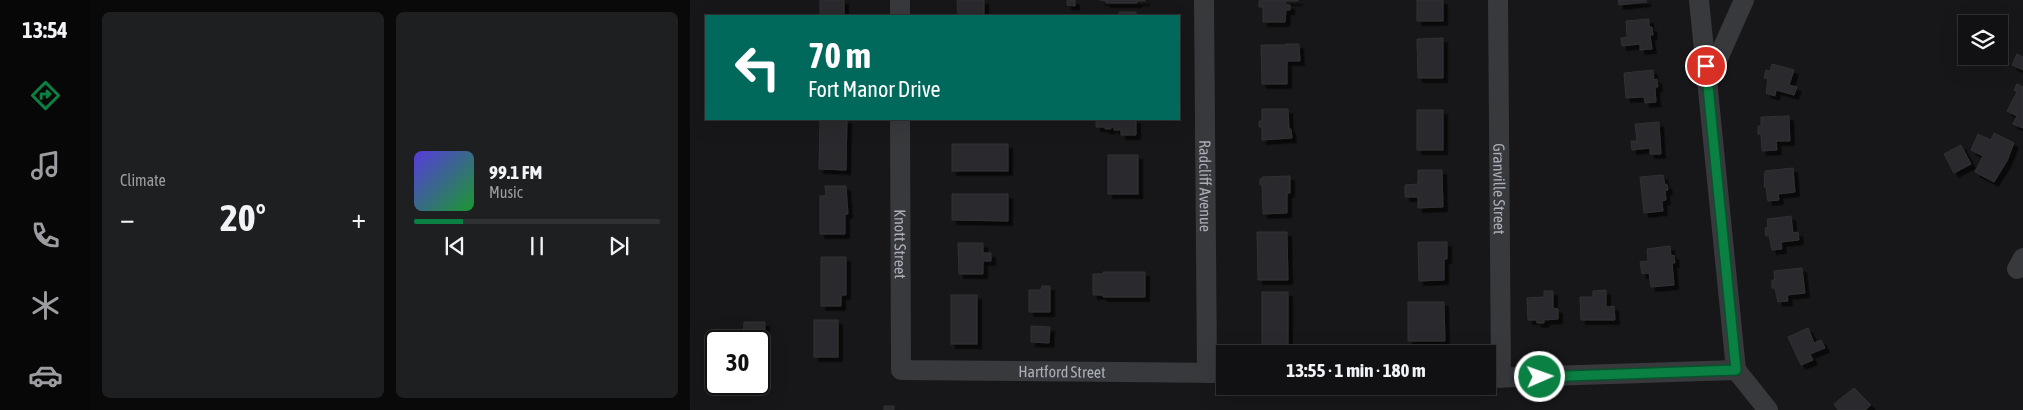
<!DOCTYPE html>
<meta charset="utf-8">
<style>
:root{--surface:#111113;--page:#1e1f21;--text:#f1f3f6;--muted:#9c9da0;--line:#303133;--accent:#0b8043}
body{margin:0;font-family:"Asap Condensed",sans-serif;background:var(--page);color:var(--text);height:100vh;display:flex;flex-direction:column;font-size:19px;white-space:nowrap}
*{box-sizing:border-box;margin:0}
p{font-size:16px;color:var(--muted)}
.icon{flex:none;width:28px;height:28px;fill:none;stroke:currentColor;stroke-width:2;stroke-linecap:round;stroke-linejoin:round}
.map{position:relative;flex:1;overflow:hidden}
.side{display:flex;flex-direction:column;gap:12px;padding:12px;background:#09090a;width:600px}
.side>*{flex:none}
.banner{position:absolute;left:15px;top:15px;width:475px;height:105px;border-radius:0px;box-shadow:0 5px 20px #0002,0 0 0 1px var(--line);background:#00695c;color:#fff;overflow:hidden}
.fabs{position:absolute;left:1268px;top:15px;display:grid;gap:10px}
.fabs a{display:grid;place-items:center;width:50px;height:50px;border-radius:0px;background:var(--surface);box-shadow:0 5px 20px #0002,0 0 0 1px var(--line);font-size:25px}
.speed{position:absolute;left:15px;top:330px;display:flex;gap:10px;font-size:25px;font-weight:700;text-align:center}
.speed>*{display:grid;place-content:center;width:65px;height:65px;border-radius:50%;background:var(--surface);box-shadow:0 5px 20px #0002,0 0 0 1px var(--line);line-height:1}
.speed .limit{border:2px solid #111;border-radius:8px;background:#fff;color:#111}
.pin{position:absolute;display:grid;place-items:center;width:42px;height:42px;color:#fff;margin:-21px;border:2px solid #fff;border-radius:50%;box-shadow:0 1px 5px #0007}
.me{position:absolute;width:55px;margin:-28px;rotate:88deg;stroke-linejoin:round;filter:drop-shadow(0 0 4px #0008)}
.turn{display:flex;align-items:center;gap:18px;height:105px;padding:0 20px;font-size:22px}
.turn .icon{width:65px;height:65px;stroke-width:2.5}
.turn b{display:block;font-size:35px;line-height:42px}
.big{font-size:38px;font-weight:700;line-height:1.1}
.side .card{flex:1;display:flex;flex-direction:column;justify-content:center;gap:8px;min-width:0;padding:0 18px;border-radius:8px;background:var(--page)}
.song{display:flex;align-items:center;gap:15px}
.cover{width:60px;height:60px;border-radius:8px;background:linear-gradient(135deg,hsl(250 70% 55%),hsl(130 70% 35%))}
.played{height:5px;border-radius:2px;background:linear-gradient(90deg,var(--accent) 20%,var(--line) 20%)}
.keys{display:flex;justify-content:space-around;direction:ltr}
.heat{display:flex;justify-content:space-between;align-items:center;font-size:28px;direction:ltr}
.side .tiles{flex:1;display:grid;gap:12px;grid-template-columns:repeat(2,1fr)}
.trip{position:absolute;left:526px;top:345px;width:280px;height:50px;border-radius:0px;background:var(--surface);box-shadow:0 5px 20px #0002,0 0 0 1px var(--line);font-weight:700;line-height:50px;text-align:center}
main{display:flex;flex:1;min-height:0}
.dock{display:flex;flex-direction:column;width:90px;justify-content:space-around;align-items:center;background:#070708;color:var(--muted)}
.dock .icon{width:35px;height:35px}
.dock .on{color:var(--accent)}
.dock b{font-size:22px;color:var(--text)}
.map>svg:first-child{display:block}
.building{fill:#2a2a2d;stroke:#313134;filter:url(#shadow)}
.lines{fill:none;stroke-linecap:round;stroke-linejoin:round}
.minor{stroke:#38393d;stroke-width:20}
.route-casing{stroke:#07532c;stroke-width:12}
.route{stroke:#0b8043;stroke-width:9}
.labels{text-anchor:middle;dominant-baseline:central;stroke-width:5;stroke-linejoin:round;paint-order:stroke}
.street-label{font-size:16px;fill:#aaaeb7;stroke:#121214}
</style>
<main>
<nav class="dock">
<b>13:54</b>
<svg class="icon on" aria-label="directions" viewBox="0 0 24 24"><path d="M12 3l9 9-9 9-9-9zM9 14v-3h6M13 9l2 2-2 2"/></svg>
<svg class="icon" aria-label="music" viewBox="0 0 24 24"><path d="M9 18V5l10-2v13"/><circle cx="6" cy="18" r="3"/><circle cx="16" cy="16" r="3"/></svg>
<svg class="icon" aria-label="phone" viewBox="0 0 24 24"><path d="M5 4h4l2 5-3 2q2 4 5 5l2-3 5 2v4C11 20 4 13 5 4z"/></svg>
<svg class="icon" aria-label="climate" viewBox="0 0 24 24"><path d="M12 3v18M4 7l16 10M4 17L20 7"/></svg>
<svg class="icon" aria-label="car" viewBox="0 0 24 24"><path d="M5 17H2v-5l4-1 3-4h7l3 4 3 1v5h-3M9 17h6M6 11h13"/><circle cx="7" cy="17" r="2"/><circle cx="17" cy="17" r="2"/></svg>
</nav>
<section class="side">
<div class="tiles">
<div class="card"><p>Climate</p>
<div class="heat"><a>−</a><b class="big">20°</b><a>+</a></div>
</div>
<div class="card">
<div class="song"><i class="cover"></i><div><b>99.1 FM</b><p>Music</p></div></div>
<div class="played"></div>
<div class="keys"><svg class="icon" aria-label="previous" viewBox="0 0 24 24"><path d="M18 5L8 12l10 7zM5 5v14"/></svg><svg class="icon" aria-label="pause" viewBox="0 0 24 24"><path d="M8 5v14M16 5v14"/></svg><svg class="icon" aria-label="next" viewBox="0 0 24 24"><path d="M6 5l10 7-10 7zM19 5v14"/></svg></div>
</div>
</div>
</section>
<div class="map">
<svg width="1333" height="410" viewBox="0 0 1333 410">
<defs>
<filter id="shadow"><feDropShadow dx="4.5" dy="4.5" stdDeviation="0" flood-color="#0009"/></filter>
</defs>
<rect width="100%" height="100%" fill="#171719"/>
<g class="building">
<rect x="130" y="0" width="24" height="16"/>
<path d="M267 0H294V16H268Z"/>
<path d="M377 0H385V6L377 5Z"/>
<path d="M410 0H455V1H447V3H416V1Z"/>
<path d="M573 0H608V1H595L596 5H600V10H596L595 22H573V7H569V1Z"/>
<rect x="727" y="0" width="26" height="21"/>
<path d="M928 0H956L957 2 929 5Z"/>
<path d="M429 12H446V16H448H420L429 15Z"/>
<path d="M959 19V27H962L963 35H960L962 49 950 50V44L932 46 931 38 937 37 936 21Z"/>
<path d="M753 38V78H728L727 39Z"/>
<path d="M595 44H609L610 61H597V84H572L571 45H595Z"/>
<path d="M1327 54 1333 57V70L1322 65Z"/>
<path d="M1082 64 1104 70 1099 85 1107 87 1104 95 1086 90 1085 96 1076 93 1078 79 1074 78 1076 70 1080 71Z"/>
<path d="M963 70 964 80 967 79 968 87H965L966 102 955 103 954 97 936 98 934 73Z"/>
<path d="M1327 84 1333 87V128L1323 124 1327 116 1317 111 1327 92 1324 90Z"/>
<path d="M572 109H598L599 129H601L602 138 572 140V127H569V121H572Z"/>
<rect x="727" y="110" width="26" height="40"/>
<path d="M1099 116 1100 141H1086L1087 150 1072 151 1071 134H1068V126H1071V117Z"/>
<path d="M130 119H157L156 170 129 169Z"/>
<path d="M406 119H446V135H431V130H424V127H421V129H415V127H406Z"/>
<path d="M969 122 971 154H960V148L942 150 941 141H947L945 124Z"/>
<path d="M1304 133 1324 143 1317 161 1304 182 1285 172 1293 156 1281 150 1288 134 1301 140Z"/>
<rect x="262" y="144" width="56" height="27"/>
<path d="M1271 145 1281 164 1264 173 1254 154Z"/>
<rect x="418" y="155" width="30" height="39"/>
<path d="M1103 168 1105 192 1088 194 1089 200 1078 201 1076 187H1074L1075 171Z"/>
<path d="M728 170H752L753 207 728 208V197H715V185L728 184Z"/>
<path d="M973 175 975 185 977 184 978 190 975 191 976 200 972 201 973 211 954 213 950 177Z"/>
<path d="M600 176V193H597V213L573 214 572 185H570V179H573L572 177Z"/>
<path d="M135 186H156L158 214H155V234H130V196H136Z"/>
<path d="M262 194H318V221L262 220Z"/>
<path d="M1101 216 1103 233 1108 232 1109 240 1091 242 1092 249 1082 250 1079 235 1076 236 1075 228 1078 227 1077 219Z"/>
<path d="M567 232H597L598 280H568Z"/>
<path d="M728 242H757V259H754V280L729 281Z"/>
<path d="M268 243H293V253H301V261H293V274H269Z"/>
<path d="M980 246 981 256 984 255 985 263H982L984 285 961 287 959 273 952 274 950 262 958 261 957 249Z"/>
<path d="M131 257H156V295H151V306H131Z"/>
<path d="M1112 268 1115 293 1097 295 1098 301 1088 302 1085 288H1082V280H1085L1084 271Z"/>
<path d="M413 272H455V297H413V295H403V274H413Z"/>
<path d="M352 286H360V312H339V290H351Z"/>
<path d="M916 290V307L924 306 925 320H891L890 297H903V291Z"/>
<path d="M854 291H863V308L868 309V319L854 320V323H847V320H838L837 298 854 297Z"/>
<rect x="572" y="292" width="26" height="58"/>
<rect x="261" y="295" width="26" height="49"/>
<path d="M718 302H754L755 341H718Z"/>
<rect x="124" y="320" width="24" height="37"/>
<path d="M54 322H75L74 346H69V341H53Z"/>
<path d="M341 326 360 327 359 343 341 342Z"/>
<path d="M1118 328 1124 343 1131 340 1135 348 1120 354 1123 360 1111 365 1098 337Z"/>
<path d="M1164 388 1181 405 1175 410H1148L1144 404Z"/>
<rect x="194" y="406" width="10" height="4"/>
</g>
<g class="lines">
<g class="minor">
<path d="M210 0V16"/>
<path id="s1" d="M514 0 517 373"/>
<path id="s2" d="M808 0 811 378"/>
<path d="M1009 0 1046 370 1078 410"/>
<path d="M1018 81 1054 0"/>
<path id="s3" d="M210 119 211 370 535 373"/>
<path d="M1327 269 1333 258"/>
<path d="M799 378 1046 370"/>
</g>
</g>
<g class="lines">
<defs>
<path id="route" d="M850 377 1046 370 1016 66"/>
</defs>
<use href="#route" class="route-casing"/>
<use href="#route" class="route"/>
</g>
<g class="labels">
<g class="street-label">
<text stroke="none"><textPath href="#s1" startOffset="186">Radcliff Avenue</textPath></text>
<text stroke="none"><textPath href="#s2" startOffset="189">Granville Street</textPath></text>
<text stroke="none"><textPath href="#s3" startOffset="125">Knott Street</textPath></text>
<text stroke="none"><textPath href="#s3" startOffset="412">Hartford Street</textPath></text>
</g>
</g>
</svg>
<div class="fabs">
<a><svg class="icon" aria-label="layers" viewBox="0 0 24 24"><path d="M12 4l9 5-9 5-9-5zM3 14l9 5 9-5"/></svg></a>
</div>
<div class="speed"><div class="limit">30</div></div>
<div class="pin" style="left:1016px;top:66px;background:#d93025"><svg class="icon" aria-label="arrive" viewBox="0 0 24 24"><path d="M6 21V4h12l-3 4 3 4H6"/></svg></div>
<svg class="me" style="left:850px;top:377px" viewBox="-20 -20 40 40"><circle r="17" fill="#0b8043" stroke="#fff" stroke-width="3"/><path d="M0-11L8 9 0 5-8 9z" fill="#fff"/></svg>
<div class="trip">13:55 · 1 min · 180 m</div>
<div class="banner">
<div class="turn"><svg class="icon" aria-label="left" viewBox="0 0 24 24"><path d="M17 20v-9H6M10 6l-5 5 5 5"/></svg><div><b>70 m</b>Fort Manor Drive</div></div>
</div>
</div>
</main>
